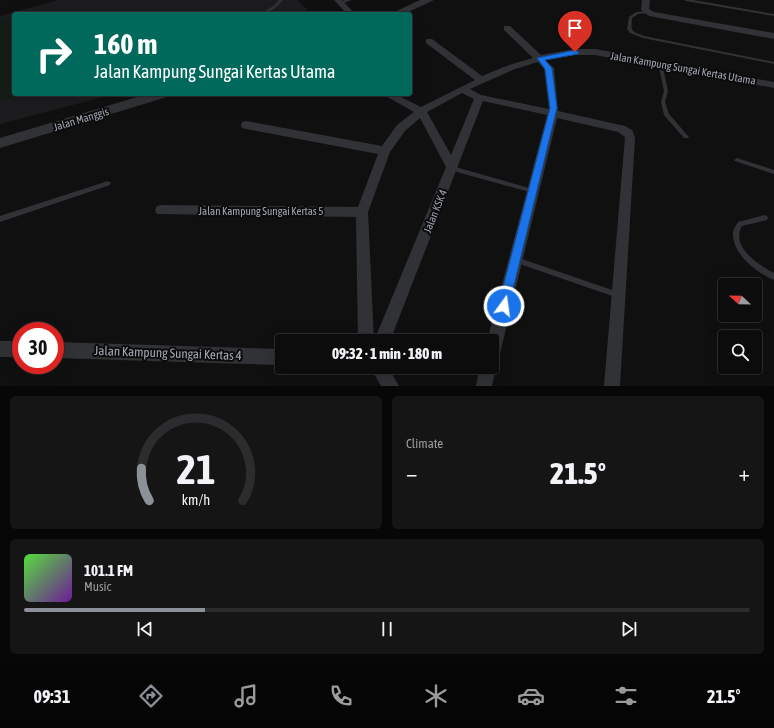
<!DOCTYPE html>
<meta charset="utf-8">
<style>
:root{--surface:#0c0c0d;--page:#151516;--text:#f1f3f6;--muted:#9a9b9d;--line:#2c2c2e;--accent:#8c9099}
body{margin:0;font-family:"Asap Condensed",sans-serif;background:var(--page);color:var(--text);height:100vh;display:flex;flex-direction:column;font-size:15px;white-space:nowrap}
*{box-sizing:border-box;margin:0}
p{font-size:13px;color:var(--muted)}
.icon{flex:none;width:22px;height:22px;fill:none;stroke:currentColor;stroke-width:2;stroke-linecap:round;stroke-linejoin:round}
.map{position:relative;height:386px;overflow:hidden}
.details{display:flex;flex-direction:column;gap:10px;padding:10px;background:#070707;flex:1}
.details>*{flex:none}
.guide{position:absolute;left:12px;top:12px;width:400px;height:84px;border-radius:4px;box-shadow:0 4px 16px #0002,0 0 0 1px var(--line);background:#00695c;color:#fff;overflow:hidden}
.needle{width:26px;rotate:292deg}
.buttons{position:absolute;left:718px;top:278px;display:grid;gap:8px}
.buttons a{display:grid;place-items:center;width:44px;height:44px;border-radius:4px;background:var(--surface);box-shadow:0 4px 16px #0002,0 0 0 1px var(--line);font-size:20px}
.speed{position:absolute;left:12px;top:322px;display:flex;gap:8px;font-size:20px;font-weight:700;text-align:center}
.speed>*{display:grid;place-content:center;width:52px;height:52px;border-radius:50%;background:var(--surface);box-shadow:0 4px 16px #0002,0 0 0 1px var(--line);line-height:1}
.speed .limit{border:6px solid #d22;background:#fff;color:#111}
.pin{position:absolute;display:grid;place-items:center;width:34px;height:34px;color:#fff;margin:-41px -17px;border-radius:50% 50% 50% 0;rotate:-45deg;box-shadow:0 0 4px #0007}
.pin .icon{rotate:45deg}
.me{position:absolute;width:44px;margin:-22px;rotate:14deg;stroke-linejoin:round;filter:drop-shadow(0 0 3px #0008)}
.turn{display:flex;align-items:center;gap:14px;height:84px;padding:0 16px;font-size:18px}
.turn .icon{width:52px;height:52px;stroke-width:2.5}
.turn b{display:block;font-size:28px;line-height:34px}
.big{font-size:30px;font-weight:800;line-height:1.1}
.details .widget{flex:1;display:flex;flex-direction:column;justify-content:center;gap:6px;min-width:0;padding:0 14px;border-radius:6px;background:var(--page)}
.details .dial{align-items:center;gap:0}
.dial svg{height:104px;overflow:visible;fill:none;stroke:var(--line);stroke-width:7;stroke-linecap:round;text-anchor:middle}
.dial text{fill:var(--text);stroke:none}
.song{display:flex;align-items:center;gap:12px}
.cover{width:48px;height:48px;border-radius:6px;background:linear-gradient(135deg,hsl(110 70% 55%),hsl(280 70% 35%))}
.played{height:4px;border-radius:2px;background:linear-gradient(90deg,var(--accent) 25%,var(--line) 25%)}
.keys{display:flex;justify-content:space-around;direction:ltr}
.heat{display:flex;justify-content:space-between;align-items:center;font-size:22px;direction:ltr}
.details .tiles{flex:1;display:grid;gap:10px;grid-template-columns:1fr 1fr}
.widget:last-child{grid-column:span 2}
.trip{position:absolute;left:275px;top:334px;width:224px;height:40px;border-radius:4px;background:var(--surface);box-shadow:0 4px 16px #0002,0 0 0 1px var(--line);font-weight:800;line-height:40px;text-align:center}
.tab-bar{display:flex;height:64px;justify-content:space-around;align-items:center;background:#050505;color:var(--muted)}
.tab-bar .icon{width:28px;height:28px}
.tab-bar .active{color:var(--accent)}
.tab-bar b{font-size:18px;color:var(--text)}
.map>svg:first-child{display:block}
.built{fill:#1c1c1e}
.green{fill:#161c17}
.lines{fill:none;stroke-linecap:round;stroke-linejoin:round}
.service{fill:#313236;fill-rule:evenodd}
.minor{fill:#313236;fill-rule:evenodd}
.tertiary{fill:#313236;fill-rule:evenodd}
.route{fill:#1a73e8;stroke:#114b97}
.labels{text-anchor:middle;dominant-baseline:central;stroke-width:4;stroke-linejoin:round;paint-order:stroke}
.street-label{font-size:11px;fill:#a0a6b2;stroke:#0b0b0c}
.near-street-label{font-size:13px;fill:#a0a6b2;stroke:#0b0b0c}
</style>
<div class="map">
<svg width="774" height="386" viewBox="0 0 774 386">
<rect width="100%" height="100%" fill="#101011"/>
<path class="built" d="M59 0H297L312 14H14V94H115L0 124V16Z"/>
<path class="green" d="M14 16V94H31L0 101V19Z"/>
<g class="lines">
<g class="service">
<path d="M279 0H283C277 7 269 14 260 14L275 5Z"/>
<path d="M345 0H351L342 4 339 3Z"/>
<path d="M684 0H693L774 14V16L686 1Z"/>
<path d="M648 11 650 12 649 13 638 14 632 18C631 33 631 31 644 36L774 62V64L643 38 630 33 627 29 629 17 636 12Z"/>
<path d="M658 62H662V63L668 91 665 102 669 114 688 136 689 137 688 138H684L664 115 661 102 664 91 658 63Z"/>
<path d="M737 158 774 170V174L735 161 734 160Z"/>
<path d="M450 166H452L533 189H535L536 191 535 193H533L450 170 449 168Z"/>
<path d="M108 181 111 183 110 185 0 222V216Z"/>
<path d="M765 215 767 216 768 218 767 220 742 226C730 247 759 265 774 273V280C757 273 732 254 733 233 733 229 736 226 738 222Z"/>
<path d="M516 257 618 292 621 293 622 295 621 297 618 298 514 262 513 260 514 258Z"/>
</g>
<g class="minor">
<path d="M334 0H342L355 14H347Z"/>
<path d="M642 0H650L649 9 654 12 774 33V39L649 16 641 10Z"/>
<path d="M504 26H510L541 55 575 49H595L774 82V88L595 55H575L545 60 554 68 558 111 625 126 632 130 635 137 620 386H604L625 137 618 132 557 118 500 353 498 359 492 361 496 367 492 386H476L480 367H492V341H487L547 115 483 101 390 341H374L446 167 420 118 405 131 390 152 368 212 374 341H358L356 217 157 214 155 210 157 206 161 205 358 207 378 154 246 129 242 128 241 125 242 122 246 121 382 146 397 125 414 112 382 94H395L421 107 475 80 426 43V39H432L482 76 509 65 533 58 504 30ZM538 62 544 69 549 109 481 95 470 89 515 69ZM462 93 474 99 451 155 427 112Z"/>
<rect x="0" y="341" width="21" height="16"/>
<path d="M55 342 282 349V365L55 358Z"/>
<path d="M370 367H388L399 386H381Z"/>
</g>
<g class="tertiary">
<path d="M420 0H434L404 14H390Z"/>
<path d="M147 94H169L167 97 0 148V138Z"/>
</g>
</g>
<path class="route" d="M575 50 579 52 578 54 545 60 552 68 557 108 509 306 508 310 504 312 500 310 498 306 550 108 545 69 537 58Z"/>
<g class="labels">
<g class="street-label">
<text transform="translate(683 68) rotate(10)">Jalan Kampung Sungai Kertas Utama</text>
<text transform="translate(81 119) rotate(-17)">Jalan Manggis</text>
<text x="261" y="211">Jalan Kampung Sungai Kertas 5</text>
<text transform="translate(435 211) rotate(-68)">Jalan KSK 4</text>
</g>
<g class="near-street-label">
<text transform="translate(168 353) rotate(2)">Jalan Kampung Sungai Kertas 4</text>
</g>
</g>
</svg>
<div class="buttons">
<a><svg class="needle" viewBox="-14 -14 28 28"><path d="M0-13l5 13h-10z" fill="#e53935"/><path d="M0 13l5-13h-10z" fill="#9a9b9d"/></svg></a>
<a><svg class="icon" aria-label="search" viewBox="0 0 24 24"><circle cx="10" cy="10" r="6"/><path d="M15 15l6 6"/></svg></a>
</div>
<div class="speed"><div class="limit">30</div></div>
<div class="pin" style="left:575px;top:52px;background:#d93025"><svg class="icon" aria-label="arrive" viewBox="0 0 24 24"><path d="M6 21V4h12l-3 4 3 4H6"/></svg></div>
<svg class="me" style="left:504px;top:306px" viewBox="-20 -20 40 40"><circle r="17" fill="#1a73e8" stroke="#fff" stroke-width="3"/><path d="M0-11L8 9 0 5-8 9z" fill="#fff"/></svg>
<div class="trip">09:32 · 1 min · 180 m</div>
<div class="guide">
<div class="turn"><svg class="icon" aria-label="right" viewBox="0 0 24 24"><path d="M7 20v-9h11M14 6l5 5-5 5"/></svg><div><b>160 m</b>Jalan Kampung Sungai Kertas Utama</div></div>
</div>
</div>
<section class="details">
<div class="tiles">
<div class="widget dial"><svg viewBox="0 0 100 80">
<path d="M14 69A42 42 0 1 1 86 69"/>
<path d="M14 69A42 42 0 0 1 8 44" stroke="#8c9099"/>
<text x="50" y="56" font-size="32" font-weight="700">21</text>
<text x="50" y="72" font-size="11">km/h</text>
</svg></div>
<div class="widget"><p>Climate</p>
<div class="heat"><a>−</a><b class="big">21.5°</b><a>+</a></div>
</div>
<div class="widget">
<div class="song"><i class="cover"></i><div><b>101.1 FM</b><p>Music</p></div></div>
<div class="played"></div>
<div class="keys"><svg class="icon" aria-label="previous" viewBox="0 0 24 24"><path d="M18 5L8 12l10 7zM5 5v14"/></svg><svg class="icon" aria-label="pause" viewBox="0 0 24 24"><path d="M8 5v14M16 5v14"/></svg><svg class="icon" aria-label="next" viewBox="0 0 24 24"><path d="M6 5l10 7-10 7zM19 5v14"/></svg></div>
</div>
</div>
</section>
<nav class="tab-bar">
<b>09:31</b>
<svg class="icon active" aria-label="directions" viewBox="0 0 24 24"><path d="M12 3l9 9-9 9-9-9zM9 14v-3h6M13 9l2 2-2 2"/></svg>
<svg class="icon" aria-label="music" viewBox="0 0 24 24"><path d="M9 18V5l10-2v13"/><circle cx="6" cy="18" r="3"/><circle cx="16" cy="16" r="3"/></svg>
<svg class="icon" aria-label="phone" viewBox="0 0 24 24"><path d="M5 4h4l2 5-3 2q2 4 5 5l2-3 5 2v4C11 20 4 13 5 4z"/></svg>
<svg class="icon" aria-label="climate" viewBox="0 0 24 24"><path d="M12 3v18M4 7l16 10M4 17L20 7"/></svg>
<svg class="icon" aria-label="car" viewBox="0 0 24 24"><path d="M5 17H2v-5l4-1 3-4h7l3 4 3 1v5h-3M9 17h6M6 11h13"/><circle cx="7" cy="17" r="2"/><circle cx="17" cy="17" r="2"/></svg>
<svg class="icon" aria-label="filters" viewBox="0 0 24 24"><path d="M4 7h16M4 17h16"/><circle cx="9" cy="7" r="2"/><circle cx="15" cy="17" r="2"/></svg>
<b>21.5°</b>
</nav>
